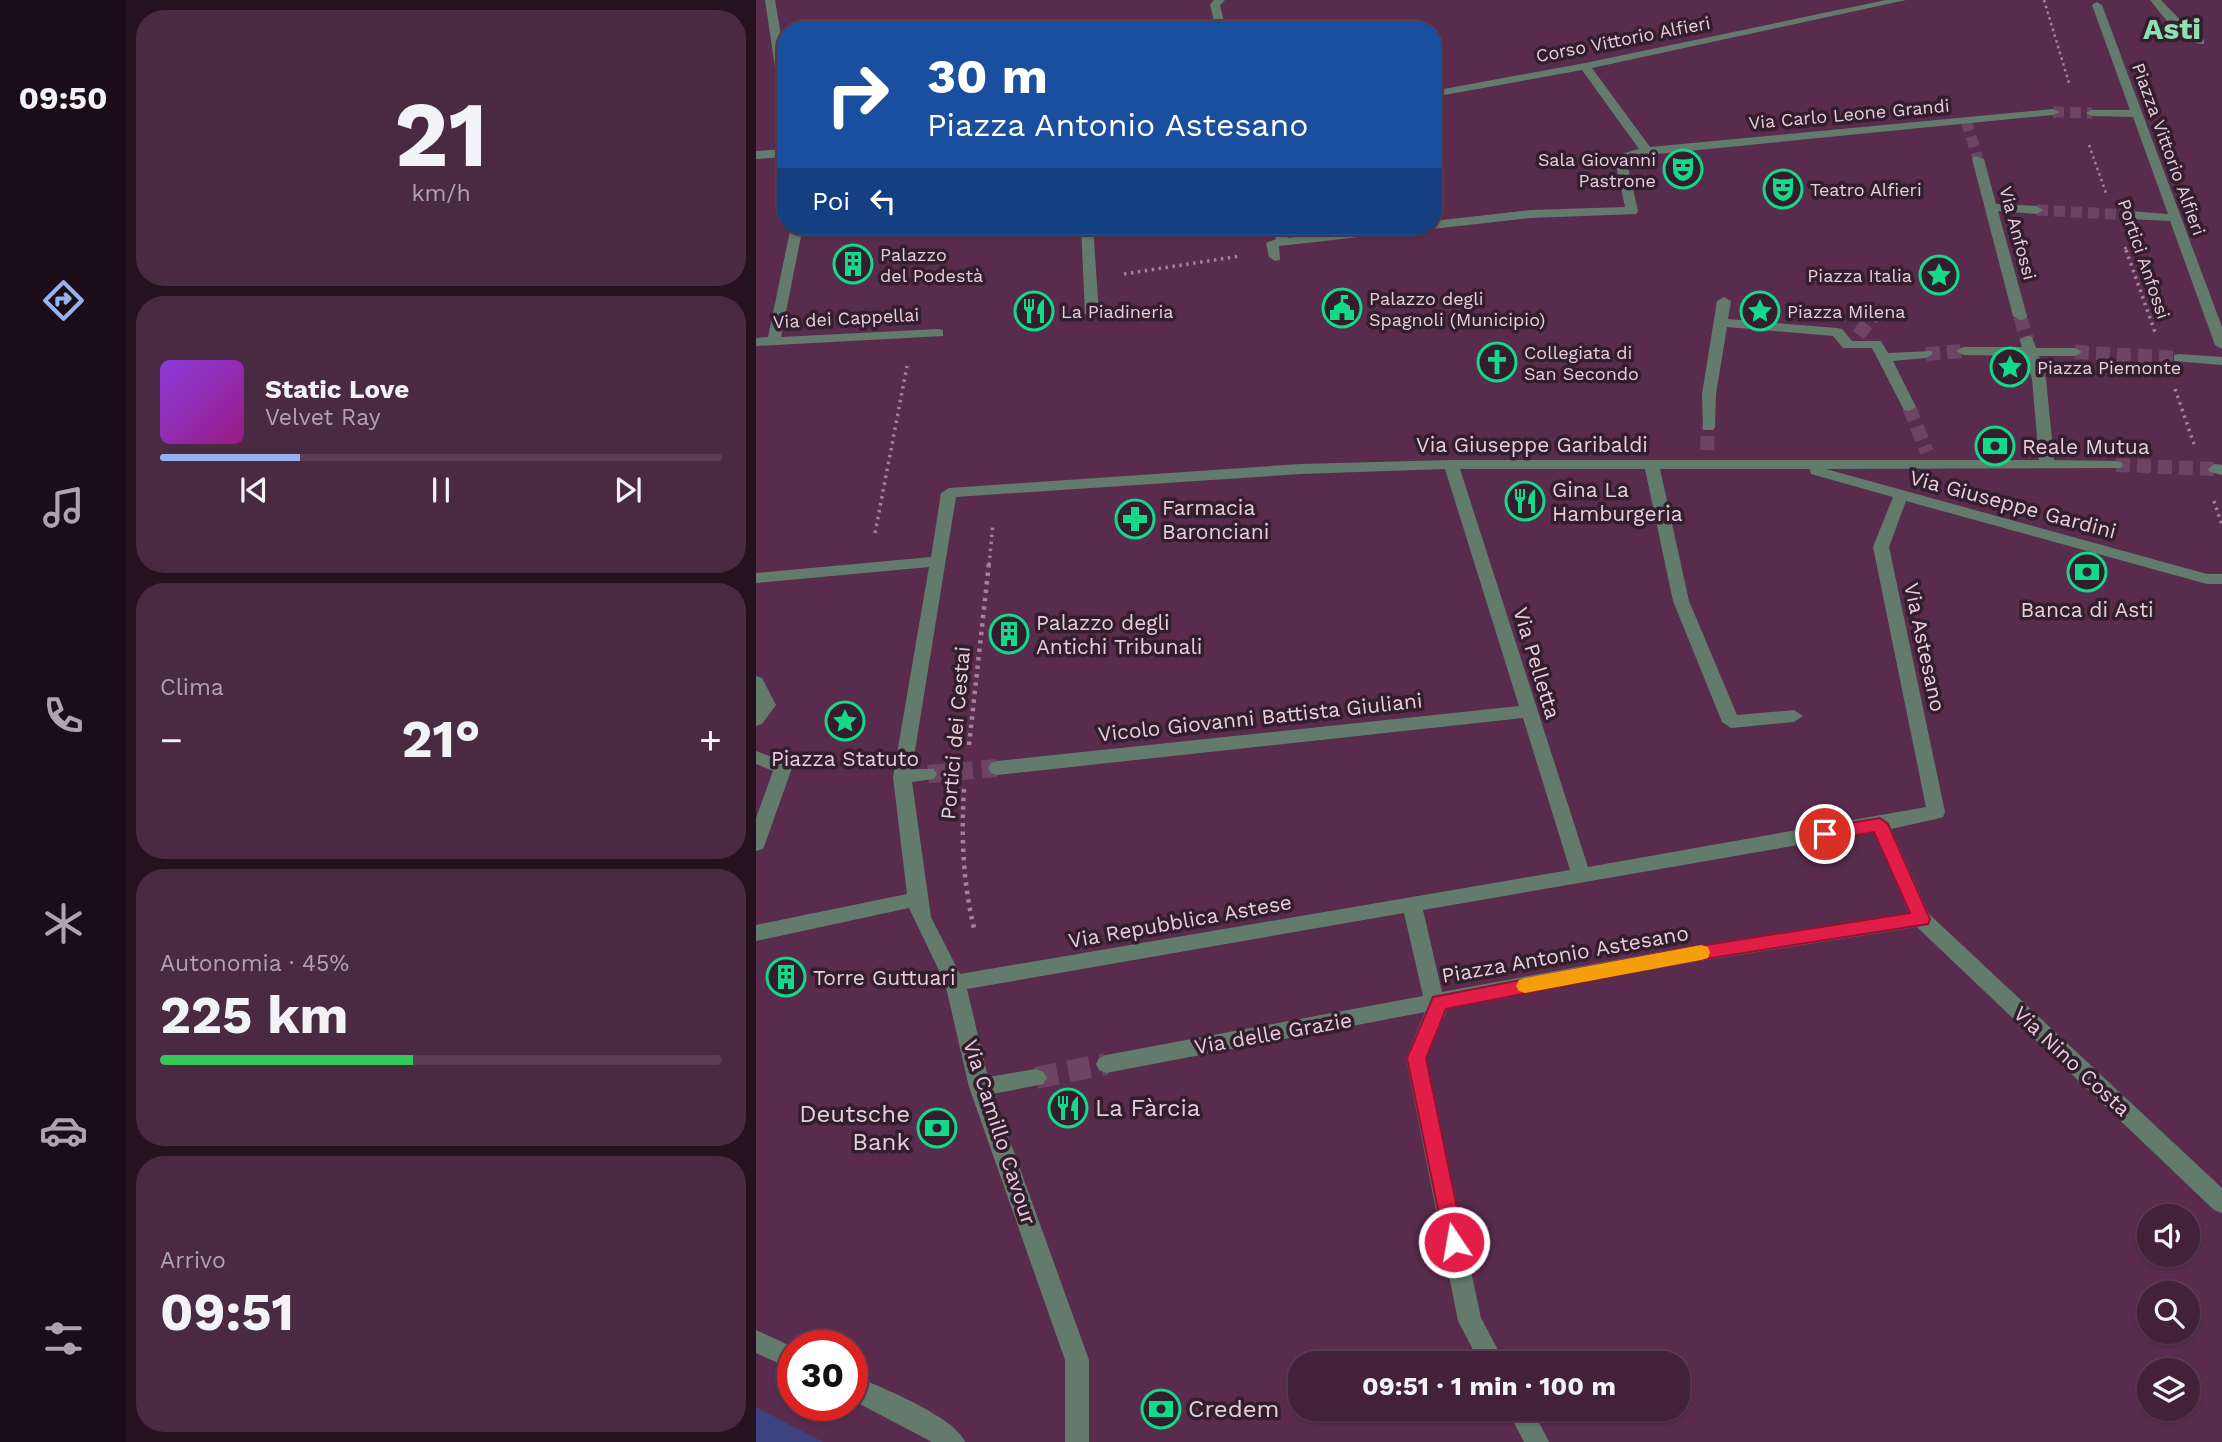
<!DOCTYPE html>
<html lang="it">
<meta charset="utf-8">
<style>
:root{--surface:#43213a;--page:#4a2942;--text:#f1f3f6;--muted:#afa3af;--line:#5b3e54;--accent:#95b2f1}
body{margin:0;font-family:"Work Sans",sans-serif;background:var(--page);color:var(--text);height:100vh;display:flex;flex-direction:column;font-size:26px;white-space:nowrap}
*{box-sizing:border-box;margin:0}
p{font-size:23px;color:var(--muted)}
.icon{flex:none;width:38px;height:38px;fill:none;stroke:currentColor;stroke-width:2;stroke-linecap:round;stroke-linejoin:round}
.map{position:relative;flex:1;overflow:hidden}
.drawer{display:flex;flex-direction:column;gap:10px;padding:10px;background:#251220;width:630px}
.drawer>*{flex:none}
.hud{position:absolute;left:21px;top:21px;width:665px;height:214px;border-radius:28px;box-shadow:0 2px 5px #0004,0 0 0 2px var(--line);background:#1a4fa0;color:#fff;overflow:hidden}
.fabs{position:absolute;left:1381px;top:1204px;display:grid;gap:14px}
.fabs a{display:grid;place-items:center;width:63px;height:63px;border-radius:50%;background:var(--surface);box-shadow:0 2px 5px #0004,0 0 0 2px var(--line);font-size:35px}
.speed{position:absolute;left:21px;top:1330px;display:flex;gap:14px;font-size:35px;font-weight:700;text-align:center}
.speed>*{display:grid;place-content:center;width:91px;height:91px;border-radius:50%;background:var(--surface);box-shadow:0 2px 5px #0004,0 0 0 2px var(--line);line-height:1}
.speed .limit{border:10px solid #d22;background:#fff;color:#111}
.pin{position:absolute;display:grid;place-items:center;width:60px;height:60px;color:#fff;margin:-30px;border:4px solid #fff;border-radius:50%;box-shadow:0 2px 7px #0007}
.me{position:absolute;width:77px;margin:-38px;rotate:348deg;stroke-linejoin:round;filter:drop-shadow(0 0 5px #0008)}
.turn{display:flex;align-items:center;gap:24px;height:147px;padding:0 35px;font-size:32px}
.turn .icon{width:91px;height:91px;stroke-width:2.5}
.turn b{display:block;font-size:49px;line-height:60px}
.then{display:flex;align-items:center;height:66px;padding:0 35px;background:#0003;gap:14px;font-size:26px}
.big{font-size:52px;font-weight:700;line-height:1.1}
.drawer .card{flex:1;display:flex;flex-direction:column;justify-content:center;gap:10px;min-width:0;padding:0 24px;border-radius:28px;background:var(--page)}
.drawer .dial{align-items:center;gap:0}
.dial b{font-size:91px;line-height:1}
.song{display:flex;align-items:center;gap:21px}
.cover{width:84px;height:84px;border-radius:10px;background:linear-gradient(135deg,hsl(270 70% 55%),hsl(310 70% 35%))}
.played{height:7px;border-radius:4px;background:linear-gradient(90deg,var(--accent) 25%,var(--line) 25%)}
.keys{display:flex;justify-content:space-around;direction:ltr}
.heat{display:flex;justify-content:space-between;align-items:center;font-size:38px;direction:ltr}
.charge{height:10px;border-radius:5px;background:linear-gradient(90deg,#34c759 45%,var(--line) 0)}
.trip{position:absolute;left:532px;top:1351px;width:402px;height:70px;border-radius:28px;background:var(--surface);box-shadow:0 2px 5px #0004,0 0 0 2px var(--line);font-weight:700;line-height:70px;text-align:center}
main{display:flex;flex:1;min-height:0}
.dock{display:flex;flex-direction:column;width:126px;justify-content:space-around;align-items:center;background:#1b0d17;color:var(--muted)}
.dock .icon{width:49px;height:49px}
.dock .current{color:var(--accent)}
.dock b{font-size:32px;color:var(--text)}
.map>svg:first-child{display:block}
.green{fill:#3d4281}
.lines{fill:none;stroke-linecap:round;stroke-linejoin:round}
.minor-tunnel-far3{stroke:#6e4464;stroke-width:11;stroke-dasharray:11 6;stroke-linecap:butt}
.minor-tunnel-far2{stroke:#6e4464;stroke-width:14;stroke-dasharray:14 7;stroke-linecap:butt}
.minor-tunnel-far1{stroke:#6e4464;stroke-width:18;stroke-dasharray:18 9;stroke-linecap:butt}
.minor-tunnel{stroke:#6e4464;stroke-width:22;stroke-dasharray:22 11;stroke-linecap:butt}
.path-far2{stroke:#a4809a;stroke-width:2.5;stroke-dasharray:2.5 3.5;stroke-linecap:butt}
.path-far1{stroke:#a4809a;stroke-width:3.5;stroke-dasharray:2.5 4.5;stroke-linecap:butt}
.path{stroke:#a4809a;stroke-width:4.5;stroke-dasharray:3.5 5;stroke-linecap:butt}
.minor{fill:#627b6c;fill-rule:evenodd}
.route{fill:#e11d48;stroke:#92132f;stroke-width:2}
.slow{fill:#f59e0b}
.labels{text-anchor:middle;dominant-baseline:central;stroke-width:7;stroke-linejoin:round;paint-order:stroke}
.far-street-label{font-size:18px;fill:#e8ccdf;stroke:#321e2c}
.far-poi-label{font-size:18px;fill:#e8ccdf;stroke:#321e2c;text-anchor:start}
.street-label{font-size:21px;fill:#e8ccdf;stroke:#321e2c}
.poi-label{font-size:21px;fill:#e8ccdf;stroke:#321e2c;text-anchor:start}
.near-poi-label{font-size:24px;fill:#e8ccdf;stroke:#321e2c;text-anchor:start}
.far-town-label{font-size:30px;font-weight:bold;fill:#90deb1;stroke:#321e2c}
</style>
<main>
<nav class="dock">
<b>09:50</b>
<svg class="icon current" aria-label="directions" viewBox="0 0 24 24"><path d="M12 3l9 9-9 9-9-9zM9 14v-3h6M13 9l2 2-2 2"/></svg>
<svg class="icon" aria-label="music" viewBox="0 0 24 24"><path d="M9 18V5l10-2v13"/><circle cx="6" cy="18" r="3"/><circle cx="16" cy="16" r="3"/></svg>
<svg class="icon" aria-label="phone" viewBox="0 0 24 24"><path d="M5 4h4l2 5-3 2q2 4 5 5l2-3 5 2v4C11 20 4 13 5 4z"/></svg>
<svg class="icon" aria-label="climate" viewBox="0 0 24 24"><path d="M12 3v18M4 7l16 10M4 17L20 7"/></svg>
<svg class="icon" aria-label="car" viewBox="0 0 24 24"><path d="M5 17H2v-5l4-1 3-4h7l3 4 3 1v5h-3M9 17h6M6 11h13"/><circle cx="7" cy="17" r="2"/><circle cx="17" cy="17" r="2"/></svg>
<svg class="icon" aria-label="filters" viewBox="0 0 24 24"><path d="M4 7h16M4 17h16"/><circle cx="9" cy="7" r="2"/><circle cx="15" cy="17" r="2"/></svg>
</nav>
<section class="drawer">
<div class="card dial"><b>21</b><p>km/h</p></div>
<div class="card">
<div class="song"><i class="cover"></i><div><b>Static Love</b><p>Velvet Ray</p></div></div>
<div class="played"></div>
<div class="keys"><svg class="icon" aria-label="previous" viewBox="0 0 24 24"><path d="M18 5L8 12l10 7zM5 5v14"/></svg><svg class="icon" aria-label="pause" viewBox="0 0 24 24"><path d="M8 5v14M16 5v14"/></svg><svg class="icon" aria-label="next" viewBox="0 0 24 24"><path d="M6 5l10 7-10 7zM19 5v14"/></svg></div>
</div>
<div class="card"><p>Clima</p>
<div class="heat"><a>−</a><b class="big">21°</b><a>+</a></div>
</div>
<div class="card"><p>Autonomia · 45%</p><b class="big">225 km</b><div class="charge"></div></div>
<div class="card"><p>Arrivo</p><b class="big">09:51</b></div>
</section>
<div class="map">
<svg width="1466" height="1442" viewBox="0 0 1466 1442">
<rect width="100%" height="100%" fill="#592c4e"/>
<path class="green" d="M0 1407 67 1442H0Z"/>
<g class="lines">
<g class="minor-tunnel-far3">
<path d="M1297 112 1336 113"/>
<path d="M1210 120 1222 159"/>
<path d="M1281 210 1373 215"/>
</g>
<g class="minor-tunnel-far2">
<path d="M1264 316 1271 340"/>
<path d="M1102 335 1123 310"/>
<path d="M1319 352 1423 358"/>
<path d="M1170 354 1207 351"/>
<path d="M1153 407 1171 452"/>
<path d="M951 450 952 427"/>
<path d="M1360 465 1459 469"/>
</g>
<path class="minor-tunnel-far1" d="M172 774 241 768"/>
<path class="minor-tunnel" d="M280 1078 350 1064"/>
<g class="path-far2">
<path d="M1288 0 1313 83"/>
<path d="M1333 145 1350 193"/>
<path d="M1369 247 1371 252"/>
</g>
<g class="path-far1">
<path d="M1370 250 1400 335"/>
<path d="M368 274 484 256"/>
<path d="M1419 389 1438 444"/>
<path d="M1458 501 1466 525"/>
<path d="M119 533 151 366"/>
<path d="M233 565 237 524"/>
</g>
<g class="path">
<path d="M213 745 233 563"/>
<path d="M208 789C205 838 207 885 219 932"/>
</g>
<g class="minor">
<path d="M9 0H19L30 65V104L24 101Z"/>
<path d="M458 0H469L464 5 470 30H460L454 4Z"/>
<path d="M1130 0H1150L836 68 894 147 1297 109 1303 112 1297 115 891 155 870 158 882 211 880 214 775 218 523 246 524 260 519 261 513 257 510 243 520 239 514 226H526L532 238 637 226H677V221L775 210 869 207 858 156 883 149 826 70 677 97V91L829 63Z"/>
<path d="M1394 0H1405L1434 30 1448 40V44C1429 46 1405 14 1394 0Z"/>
<path d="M1341 2 1346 5 1466 327V349L1459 345 1414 221 1373 219 1367 215 1373 211 1412 214 1377 117 1336 116 1330 113 1336 110H1374L1336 5Z"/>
<path d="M30 149V157L0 159V151Z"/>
<path d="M1218 156 1228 159 1240 204 1281 206 1287 210 1281 214 1242 211 1271 316 1269 319 1264 320 1257 316 1216 159Z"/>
<path d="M35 226H47L25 337 182 329 187 330V336L0 346V338L12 337Z"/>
<path d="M325 226H337L343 314 336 318 329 314Z"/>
<path d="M968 297 975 301 972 319 1081 328 1086 329 1096 341H1125L1132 353 1175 351 1177 354 1170 358 1137 361 1160 407 1153 411 1148 410 1116 348H1087L1077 336 971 327 960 394 959 427 957 430H947L946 394 961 301Z"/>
<path d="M1271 336 1276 337 1280 348H1319L1326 352 1319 356H1283L1290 379 1298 460 1360 461 1365 462 1367 465 1365 468 1070 469 1451 574H1466V584H1451L1150 501 1133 547 1189 812 1187 817 1180 819 1135 829 1173 914 1466 1188V1213L1458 1210 1161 927 924 964 692 1008 670 1058 725 1318 749 1363H724L702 1321 650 1058 669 1012 350 1073 343 1070 340 1064 343 1058 350 1055 667 996 648 913 211 989 232 1077 280 1069 287 1072 291 1078 287 1084 237 1094 333 1360V1442H309V1360L213 1087 189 983 153 908 0 941V925L151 894 137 777 173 567 0 583V573L175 557 185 493 193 488 545 464 695 460H1283L1276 379 1269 356 1207 355 1200 351 1207 347H1266L1264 340ZM689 469 763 706 241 761 235 763 232 768 235 773 241 775 767 718 814 870 204 974 175 917 156 782 178 779 181 774 178 769H156L200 497 545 474ZM704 469H889L917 601 966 722 975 728 1038 722 1047 716 1038 710 981 715 933 601 904 469H1054L1055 474 1137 497 1117 547 1170 807 832 867ZM1118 832 1153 913 924 948 686 992 667 910Z"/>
<path d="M1423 354 1466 357V365L1418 361V355Z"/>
<path d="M1459 464 1466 465V475L1454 472 1452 469Z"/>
<path d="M0 676 6 678 20 705 6 724 0 726Z"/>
<path d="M0 751 33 763 36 768 9 844 7 849 0 851V818L17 771 0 764Z"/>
<path d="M0 1330 37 1347V1370L0 1353Z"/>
<path d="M96 1375C123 1386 199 1417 209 1442H176L96 1400Z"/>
<path d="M751 1409H776L793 1442H768Z"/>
</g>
</g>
<path class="route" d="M1124 818 1132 824 1174 919 1172 924 924 963 690 1009 670 1058 708 1242 705 1249 698 1251 690 1249 651 1058 677 997 924 949 1154 913 1118 832 1069 840 1063 838 1061 834 1063 829 1069 827Z"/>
<path class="slow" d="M945 945 952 947 954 952 952 958 945 960 769 993 763 991 760 986 763 980 769 978Z"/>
<defs>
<symbol id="theatre-ring" viewBox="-11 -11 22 22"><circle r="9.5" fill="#321e2c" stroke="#13d98a" stroke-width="1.5"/><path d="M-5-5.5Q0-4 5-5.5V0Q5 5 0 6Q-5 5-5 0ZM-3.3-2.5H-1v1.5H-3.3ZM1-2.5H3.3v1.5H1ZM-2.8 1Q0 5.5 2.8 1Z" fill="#13d98a"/></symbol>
<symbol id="building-ring" viewBox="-11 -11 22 22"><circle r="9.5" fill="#321e2c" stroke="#13d98a" stroke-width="1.5"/><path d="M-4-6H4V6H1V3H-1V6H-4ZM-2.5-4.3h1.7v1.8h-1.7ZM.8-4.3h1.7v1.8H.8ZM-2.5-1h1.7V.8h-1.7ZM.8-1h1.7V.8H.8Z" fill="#13d98a"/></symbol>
<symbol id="sight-ring" viewBox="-11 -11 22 22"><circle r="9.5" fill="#321e2c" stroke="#13d98a" stroke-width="1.5"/><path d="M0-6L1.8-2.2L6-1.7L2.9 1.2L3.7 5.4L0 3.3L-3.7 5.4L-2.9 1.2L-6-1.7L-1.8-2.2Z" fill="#13d98a"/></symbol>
<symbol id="civic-ring" viewBox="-11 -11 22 22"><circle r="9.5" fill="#321e2c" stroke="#13d98a" stroke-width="1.5"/><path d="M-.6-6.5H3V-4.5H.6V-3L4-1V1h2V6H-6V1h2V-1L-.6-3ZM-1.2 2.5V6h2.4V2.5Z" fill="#13d98a"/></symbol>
<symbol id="restaurant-ring" viewBox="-11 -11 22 22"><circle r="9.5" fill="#321e2c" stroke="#13d98a" stroke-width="1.5"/><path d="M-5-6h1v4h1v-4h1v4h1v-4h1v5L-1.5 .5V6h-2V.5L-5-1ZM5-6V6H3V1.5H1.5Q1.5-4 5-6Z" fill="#13d98a"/></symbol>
<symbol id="church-ring" viewBox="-11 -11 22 22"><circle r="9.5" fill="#321e2c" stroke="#13d98a" stroke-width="1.5"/><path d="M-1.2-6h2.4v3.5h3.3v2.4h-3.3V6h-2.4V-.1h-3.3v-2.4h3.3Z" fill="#13d98a"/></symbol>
<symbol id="bank-ring" viewBox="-11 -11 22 22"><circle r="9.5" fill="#321e2c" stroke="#13d98a" stroke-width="1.5"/><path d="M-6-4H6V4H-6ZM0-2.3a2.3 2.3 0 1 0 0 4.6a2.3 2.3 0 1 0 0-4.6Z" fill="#13d98a"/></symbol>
<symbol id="pharmacy-ring" viewBox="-11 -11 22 22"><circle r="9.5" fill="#321e2c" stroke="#13d98a" stroke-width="1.5"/><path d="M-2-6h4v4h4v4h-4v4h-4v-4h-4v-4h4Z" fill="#13d98a"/></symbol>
</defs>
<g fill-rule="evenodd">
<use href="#theatre-ring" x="905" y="147" width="44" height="44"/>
<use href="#theatre-ring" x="1005" y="167" width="44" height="44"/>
<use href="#building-ring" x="75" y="242" width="44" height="44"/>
<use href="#sight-ring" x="1161" y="253" width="44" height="44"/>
<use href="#civic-ring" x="564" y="286" width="44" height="44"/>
<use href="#restaurant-ring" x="256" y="289" width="44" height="44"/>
<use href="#sight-ring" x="982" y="289" width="44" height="44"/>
<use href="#church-ring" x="719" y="340" width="44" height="44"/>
<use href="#sight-ring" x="1232" y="345" width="44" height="44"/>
<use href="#bank-ring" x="1217" y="424" width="44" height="44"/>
<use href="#restaurant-ring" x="747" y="479" width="44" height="44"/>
<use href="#pharmacy-ring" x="357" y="497" width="44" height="44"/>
<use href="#bank-ring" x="1309" y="550" width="44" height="44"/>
<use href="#building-ring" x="231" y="612" width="44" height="44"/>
<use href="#sight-ring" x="67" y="699" width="44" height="44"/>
<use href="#building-ring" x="8" y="955" width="44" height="44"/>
<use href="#restaurant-ring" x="290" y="1086" width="44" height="44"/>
<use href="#bank-ring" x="159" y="1106" width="44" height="44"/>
<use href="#bank-ring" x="383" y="1387" width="44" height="44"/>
</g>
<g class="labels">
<g class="far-street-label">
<text transform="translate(867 39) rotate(-11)">Corso Vittorio Alfieri</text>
<text transform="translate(1093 114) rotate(-5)">Via Carlo Leone Grandi</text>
<text transform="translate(1413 149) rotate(70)">Piazza Vittorio Alfieri</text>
<text transform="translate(1262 233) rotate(75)">Via Anfossi</text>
<text transform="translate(1388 259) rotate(71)">Portici Anfossi</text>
<text transform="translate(90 318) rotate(-3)">Via dei Cappellai</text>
</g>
<g class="far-poi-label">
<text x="900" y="159" text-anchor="end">Sala Giovanni<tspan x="900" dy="21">Pastrone</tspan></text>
<text x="1054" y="189">Teatro Alfieri</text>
<text x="124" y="254">Palazzo<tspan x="124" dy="21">del Podestà</tspan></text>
<text x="1156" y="275" text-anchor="end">Piazza Italia</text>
<text x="613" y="298">Palazzo degli<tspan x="613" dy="21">Spagnoli (Municipio)</tspan></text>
<text x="305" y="311">La Piadineria</text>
<text x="1031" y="311">Piazza Milena</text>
<text x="768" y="352">Collegiata di<tspan x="768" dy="21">San Secondo</tspan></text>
<text x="1281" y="367">Piazza Piemonte</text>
</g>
<g class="street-label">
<text x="776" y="444">Via Giuseppe Garibaldi</text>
<text transform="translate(1257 504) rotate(15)">Via Giuseppe Gardini</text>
<text transform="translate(1169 647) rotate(78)">Via Astesano</text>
<text transform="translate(781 663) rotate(73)">Via Pelletta</text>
<text transform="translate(504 717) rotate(-6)">Vicolo Giovanni Battista Giuliani</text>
<text transform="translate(199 733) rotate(-85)">Portici dei Cestai</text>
<text transform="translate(424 921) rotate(-10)">Via Repubblica Astese</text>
<text transform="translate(809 954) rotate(-10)">Piazza Antonio Astesano</text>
<text transform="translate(517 1033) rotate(-10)">Via delle Grazie</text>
<text transform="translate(1316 1061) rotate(43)">Via Nino Costa</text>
<text transform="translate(244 1132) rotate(72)">Via Camillo Cavour</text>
</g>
<g class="poi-label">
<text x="1266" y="446">Reale Mutua</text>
<text x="796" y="489">Gina La<tspan x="796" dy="24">Hamburgeria</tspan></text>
<text x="406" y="507">Farmacia<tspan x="406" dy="24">Baronciani</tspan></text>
<text x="1331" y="609" text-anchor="middle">Banca di Asti</text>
<text x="280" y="622">Palazzo degli<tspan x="280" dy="24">Antichi Tribunali</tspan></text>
<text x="89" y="758" text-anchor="middle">Piazza Statuto</text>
<text x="57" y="977">Torre Guttuari</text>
</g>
<g class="near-poi-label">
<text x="339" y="1108">La Fàrcia</text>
<text x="154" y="1114" text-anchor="end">Deutsche<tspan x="154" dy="28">Bank</tspan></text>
<text x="432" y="1409">Credem</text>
</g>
<g class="far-town-label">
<text x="1416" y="28">Asti</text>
</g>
</g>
</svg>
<div class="fabs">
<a><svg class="icon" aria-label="sound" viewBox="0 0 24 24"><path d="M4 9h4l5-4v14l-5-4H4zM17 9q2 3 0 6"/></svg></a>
<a><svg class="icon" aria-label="search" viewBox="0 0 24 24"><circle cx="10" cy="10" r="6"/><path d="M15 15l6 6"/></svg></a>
<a><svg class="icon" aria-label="layers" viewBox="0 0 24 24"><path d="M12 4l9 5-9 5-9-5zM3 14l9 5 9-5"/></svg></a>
</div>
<div class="speed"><div class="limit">30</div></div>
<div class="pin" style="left:1069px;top:834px;background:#d93025"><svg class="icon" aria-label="arrive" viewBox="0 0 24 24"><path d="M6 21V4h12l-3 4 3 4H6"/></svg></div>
<svg class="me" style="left:698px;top:1242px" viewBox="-20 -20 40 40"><circle r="17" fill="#e11d48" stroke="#fff" stroke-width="3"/><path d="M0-11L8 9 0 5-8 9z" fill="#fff"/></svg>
<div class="trip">09:51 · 1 min · 100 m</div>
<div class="hud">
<div class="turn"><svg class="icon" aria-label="right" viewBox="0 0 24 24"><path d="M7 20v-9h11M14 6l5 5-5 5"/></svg><div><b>30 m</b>Piazza Antonio Astesano</div></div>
<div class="then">Poi<svg class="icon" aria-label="left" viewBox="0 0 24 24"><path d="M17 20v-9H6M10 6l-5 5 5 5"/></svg></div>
</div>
</div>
</main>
